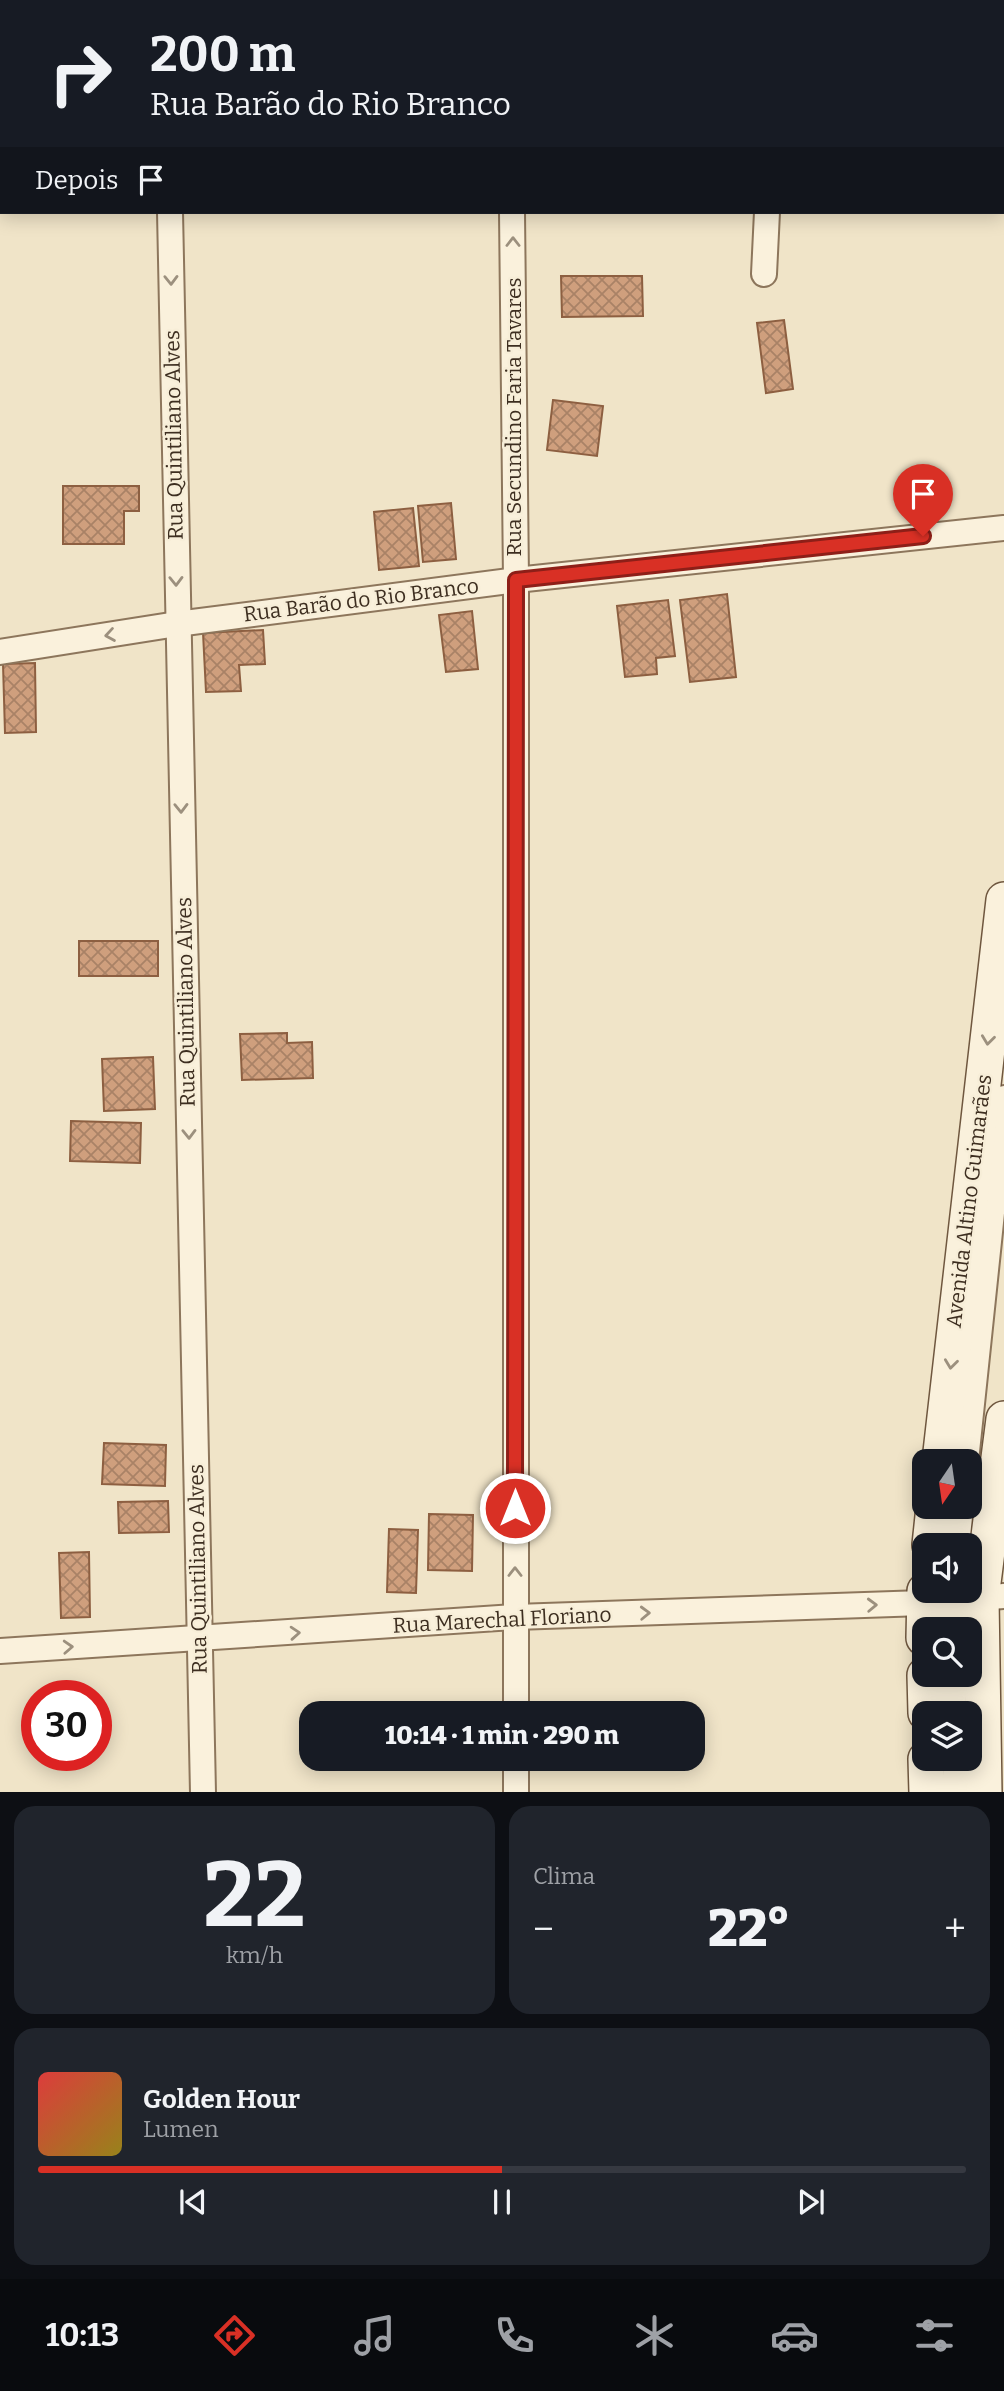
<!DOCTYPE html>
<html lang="pt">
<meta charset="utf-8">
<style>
:root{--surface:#171b24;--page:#20242c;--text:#f1f3f6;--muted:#9ea1a6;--line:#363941;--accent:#d93025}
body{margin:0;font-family:Bitter,serif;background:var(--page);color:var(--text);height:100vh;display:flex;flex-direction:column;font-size:26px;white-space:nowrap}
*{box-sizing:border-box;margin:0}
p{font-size:23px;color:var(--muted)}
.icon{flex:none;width:38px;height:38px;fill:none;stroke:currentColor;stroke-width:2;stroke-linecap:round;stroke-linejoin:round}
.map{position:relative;height:1792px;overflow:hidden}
.drawer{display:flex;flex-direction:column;gap:14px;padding:14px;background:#0d0f14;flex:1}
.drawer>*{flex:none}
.top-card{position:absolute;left:0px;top:0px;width:1004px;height:214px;box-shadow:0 4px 18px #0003;background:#171b24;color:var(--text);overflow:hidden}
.needle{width:46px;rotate:193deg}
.controls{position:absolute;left:912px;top:1449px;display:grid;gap:14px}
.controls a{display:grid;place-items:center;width:70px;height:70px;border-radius:14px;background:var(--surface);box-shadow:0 4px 18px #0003;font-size:35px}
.speed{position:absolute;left:21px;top:1680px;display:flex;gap:14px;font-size:35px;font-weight:700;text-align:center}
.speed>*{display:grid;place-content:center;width:91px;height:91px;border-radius:50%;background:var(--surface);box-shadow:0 4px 18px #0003;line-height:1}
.speed .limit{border:10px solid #d22;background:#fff;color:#111}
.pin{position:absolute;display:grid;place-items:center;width:60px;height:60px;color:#fff;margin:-72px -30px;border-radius:50% 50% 50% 0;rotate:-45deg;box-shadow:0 0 7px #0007}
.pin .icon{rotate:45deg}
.me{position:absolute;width:77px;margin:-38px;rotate:0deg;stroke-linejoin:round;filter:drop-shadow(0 0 5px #0008)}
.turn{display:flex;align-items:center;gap:24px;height:147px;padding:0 35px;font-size:32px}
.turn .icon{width:91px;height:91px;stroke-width:2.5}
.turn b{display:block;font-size:49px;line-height:60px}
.then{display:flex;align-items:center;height:66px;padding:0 35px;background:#0003;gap:14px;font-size:26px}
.big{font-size:52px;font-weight:800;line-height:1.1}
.drawer .card{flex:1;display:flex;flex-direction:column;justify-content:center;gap:10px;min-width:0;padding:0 24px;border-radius:21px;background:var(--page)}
.drawer .dial{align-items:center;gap:0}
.dial b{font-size:91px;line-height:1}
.song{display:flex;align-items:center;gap:21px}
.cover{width:84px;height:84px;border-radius:10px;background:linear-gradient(135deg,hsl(0 70% 55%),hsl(50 70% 35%))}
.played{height:7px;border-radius:4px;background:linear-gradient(90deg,var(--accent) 50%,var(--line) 50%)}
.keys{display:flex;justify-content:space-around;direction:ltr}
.heat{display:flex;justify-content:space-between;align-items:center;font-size:38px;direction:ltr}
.drawer .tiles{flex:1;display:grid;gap:14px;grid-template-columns:1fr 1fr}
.card:last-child{grid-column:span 2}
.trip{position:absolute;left:299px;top:1701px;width:406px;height:70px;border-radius:21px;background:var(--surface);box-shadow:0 4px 18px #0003;font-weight:800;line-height:70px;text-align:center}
.menu{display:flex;height:112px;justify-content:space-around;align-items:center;background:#090b0e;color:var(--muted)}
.menu .icon{width:49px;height:49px}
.menu .on{color:var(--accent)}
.menu b{font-size:32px;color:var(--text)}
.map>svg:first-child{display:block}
.building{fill:url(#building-cross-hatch);stroke:#8d5f41;stroke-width:2}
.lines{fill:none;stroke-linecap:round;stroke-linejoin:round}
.street-casing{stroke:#8d765c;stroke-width:28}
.secondary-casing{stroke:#6f573f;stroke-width:38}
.street{stroke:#faf1dc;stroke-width:24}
.secondary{stroke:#faf1dc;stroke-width:35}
.oneway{stroke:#9c907e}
.route-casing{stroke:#8d1f18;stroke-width:18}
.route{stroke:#d93025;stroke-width:12}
.labels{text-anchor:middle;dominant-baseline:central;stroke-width:5;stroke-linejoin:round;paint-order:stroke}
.street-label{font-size:21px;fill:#3d2e20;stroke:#f7eed8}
</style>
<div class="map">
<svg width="1004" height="1793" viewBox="0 0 1004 1793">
<defs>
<pattern id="building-cross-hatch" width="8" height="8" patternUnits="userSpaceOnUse" patternTransform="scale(1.75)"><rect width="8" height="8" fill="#cf9f7d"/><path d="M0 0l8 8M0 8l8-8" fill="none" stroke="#a98266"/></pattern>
</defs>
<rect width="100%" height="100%" fill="#f0e4c8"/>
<g class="building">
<path d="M561 276H642L643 316 562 317Z"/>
<path d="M784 320 793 389 766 393 757 323Z"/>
<path d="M553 400 603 406 597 456 547 450Z"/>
<path d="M63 486H139V511H124V544H63Z"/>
<path d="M451 503 456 559 423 562 418 506Z"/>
<path d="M413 508 419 566 379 570 374 512Z"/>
<path d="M727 594 736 677 690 682 680 600Z"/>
<path d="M668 600 675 656 656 658 657 674 625 677 617 606Z"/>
<path d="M472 611 478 669 446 672 439 615Z"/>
<path d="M263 630 265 664 239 665 241 691 206 692 203 633Z"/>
<path d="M35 663 36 732 5 733 3 664Z"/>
<rect x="79" y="941" width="79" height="35"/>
<path d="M287 1033V1043L312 1042 313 1078 242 1080 240 1034Z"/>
<path d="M153 1057 155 1109 104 1111 102 1059Z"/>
<path d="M71 1121 141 1123 140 1163 70 1161Z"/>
<path d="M104 1443 166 1445 165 1486 102 1484Z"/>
<path d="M168 1501 169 1532 119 1533 118 1502Z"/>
<path d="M429 1514 473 1515 472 1571 428 1570Z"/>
<path d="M389 1529 418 1530 416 1593 387 1592Z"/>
<path d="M89 1552 90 1617 61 1618 59 1553Z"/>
</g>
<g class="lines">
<defs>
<g id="street">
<path d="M167 0V2"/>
<path d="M511 0V2"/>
<path d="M423 2 438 0"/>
<path d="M775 2V0"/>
<path d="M0 43H2"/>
<path d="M170 212 203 1793"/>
<path d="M512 212 516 580V1713"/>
<path d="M764 274 767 212"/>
<path d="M0 652 177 624 516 580 1004 528"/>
<path d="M966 1461 1004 1098"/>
<path d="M957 1545 961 1507"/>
<path d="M952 1629V1591"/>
<path d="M0 1651 515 1617 923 1603 1004 1596"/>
<path d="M953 1675 954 1713"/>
<path d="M516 1759V1793"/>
<path d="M955 1759 956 1793"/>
</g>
<g id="secondary">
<path d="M940 1461 1004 900"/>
<path d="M930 1545 934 1507"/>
<path d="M924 1638 925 1591"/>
<path d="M925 1675 926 1713"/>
<path d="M926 1759 927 1793"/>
<path d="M984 1793 981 1598 1004 1419"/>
</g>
</defs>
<use href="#street" class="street-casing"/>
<use href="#secondary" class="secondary-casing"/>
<use href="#street" class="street"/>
<use href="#secondary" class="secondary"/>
</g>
<defs><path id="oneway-chevron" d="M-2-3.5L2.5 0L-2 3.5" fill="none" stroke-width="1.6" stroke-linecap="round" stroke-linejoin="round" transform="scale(1.75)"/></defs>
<g class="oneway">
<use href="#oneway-chevron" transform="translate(513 242) rotate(-90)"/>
<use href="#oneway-chevron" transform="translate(171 280) rotate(89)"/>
<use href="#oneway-chevron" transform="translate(176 581) rotate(89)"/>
<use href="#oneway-chevron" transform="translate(110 635) rotate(171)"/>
<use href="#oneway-chevron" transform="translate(181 808) rotate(89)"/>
<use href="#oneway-chevron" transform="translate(988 1040) rotate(97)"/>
<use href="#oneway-chevron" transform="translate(189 1134) rotate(89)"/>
<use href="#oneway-chevron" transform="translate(951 1364) rotate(97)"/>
<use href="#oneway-chevron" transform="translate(515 1572) rotate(-90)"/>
<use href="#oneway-chevron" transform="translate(872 1605) rotate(-2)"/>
<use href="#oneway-chevron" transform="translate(645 1613) rotate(-2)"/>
<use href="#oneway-chevron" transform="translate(295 1633) rotate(-4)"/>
<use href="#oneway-chevron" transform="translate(68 1647) rotate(-3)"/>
</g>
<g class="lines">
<defs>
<path id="route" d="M515 1508 516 580 923 536"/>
</defs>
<use href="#route" class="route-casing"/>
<use href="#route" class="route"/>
</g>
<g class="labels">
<g class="street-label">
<text transform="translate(514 417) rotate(-90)">Rua Secundino Faria Tavares</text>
<text transform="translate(174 435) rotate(-91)">Rua Quintiliano Alves</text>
<text transform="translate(361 600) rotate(-7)">Rua Barão do Rio Branco</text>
<text transform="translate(186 1002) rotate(-91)">Rua Quintiliano Alves</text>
<text transform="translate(969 1201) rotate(-83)">Avenida Altino Guimarães</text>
<text transform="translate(198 1569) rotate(-91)">Rua Quintiliano Alves</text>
<text transform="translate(502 1620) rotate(-3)">Rua Marechal Floriano</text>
</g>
</g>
</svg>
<div class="controls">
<a><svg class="needle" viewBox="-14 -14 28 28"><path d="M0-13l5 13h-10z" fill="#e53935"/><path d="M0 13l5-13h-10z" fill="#9ea1a6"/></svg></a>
<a><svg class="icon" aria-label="sound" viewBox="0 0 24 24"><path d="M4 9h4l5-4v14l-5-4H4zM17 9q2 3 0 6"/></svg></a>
<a><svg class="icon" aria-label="search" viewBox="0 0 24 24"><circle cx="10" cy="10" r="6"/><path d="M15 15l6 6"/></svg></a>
<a><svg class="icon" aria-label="layers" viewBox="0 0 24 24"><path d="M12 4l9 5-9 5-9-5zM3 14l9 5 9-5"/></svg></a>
</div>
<div class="speed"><div class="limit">30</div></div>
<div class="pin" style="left:923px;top:536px;background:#d93025"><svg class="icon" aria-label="arrive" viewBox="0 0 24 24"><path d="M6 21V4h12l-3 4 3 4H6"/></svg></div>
<svg class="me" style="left:515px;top:1508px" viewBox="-20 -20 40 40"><circle r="17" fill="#d93025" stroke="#fff" stroke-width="3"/><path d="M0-11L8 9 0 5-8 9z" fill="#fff"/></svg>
<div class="trip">10:14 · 1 min · 290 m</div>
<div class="top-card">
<div class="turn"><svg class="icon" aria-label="right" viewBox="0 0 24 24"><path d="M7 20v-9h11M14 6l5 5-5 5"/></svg><div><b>200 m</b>Rua Barão do Rio Branco</div></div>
<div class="then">Depois<svg class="icon" aria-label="arrive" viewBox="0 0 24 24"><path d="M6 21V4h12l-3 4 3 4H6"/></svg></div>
</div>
</div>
<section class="drawer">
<div class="tiles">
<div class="card dial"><b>22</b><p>km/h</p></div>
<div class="card"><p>Clima</p>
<div class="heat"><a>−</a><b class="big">22°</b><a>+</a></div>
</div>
<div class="card">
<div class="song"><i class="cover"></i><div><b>Golden Hour</b><p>Lumen</p></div></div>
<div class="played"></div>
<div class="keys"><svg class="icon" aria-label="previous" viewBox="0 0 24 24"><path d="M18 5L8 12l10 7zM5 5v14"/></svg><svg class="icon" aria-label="pause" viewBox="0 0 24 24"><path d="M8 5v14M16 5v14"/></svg><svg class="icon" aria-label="next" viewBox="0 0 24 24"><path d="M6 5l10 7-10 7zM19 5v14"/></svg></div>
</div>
</div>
</section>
<nav class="menu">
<b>10:13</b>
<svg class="icon on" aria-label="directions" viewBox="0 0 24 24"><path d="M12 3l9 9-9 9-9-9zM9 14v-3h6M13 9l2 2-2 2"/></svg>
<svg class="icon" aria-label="music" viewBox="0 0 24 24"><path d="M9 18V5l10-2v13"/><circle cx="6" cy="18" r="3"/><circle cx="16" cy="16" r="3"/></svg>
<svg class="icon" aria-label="phone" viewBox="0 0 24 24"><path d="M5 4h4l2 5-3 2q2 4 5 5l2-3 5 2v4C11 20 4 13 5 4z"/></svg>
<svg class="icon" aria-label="climate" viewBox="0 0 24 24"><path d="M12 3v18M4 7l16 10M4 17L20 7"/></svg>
<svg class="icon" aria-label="car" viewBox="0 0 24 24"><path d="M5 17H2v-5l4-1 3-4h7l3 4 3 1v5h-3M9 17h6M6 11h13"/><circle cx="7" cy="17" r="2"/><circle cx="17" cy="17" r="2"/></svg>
<svg class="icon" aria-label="filters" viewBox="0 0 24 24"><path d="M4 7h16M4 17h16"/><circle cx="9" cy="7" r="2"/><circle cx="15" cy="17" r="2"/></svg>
</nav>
